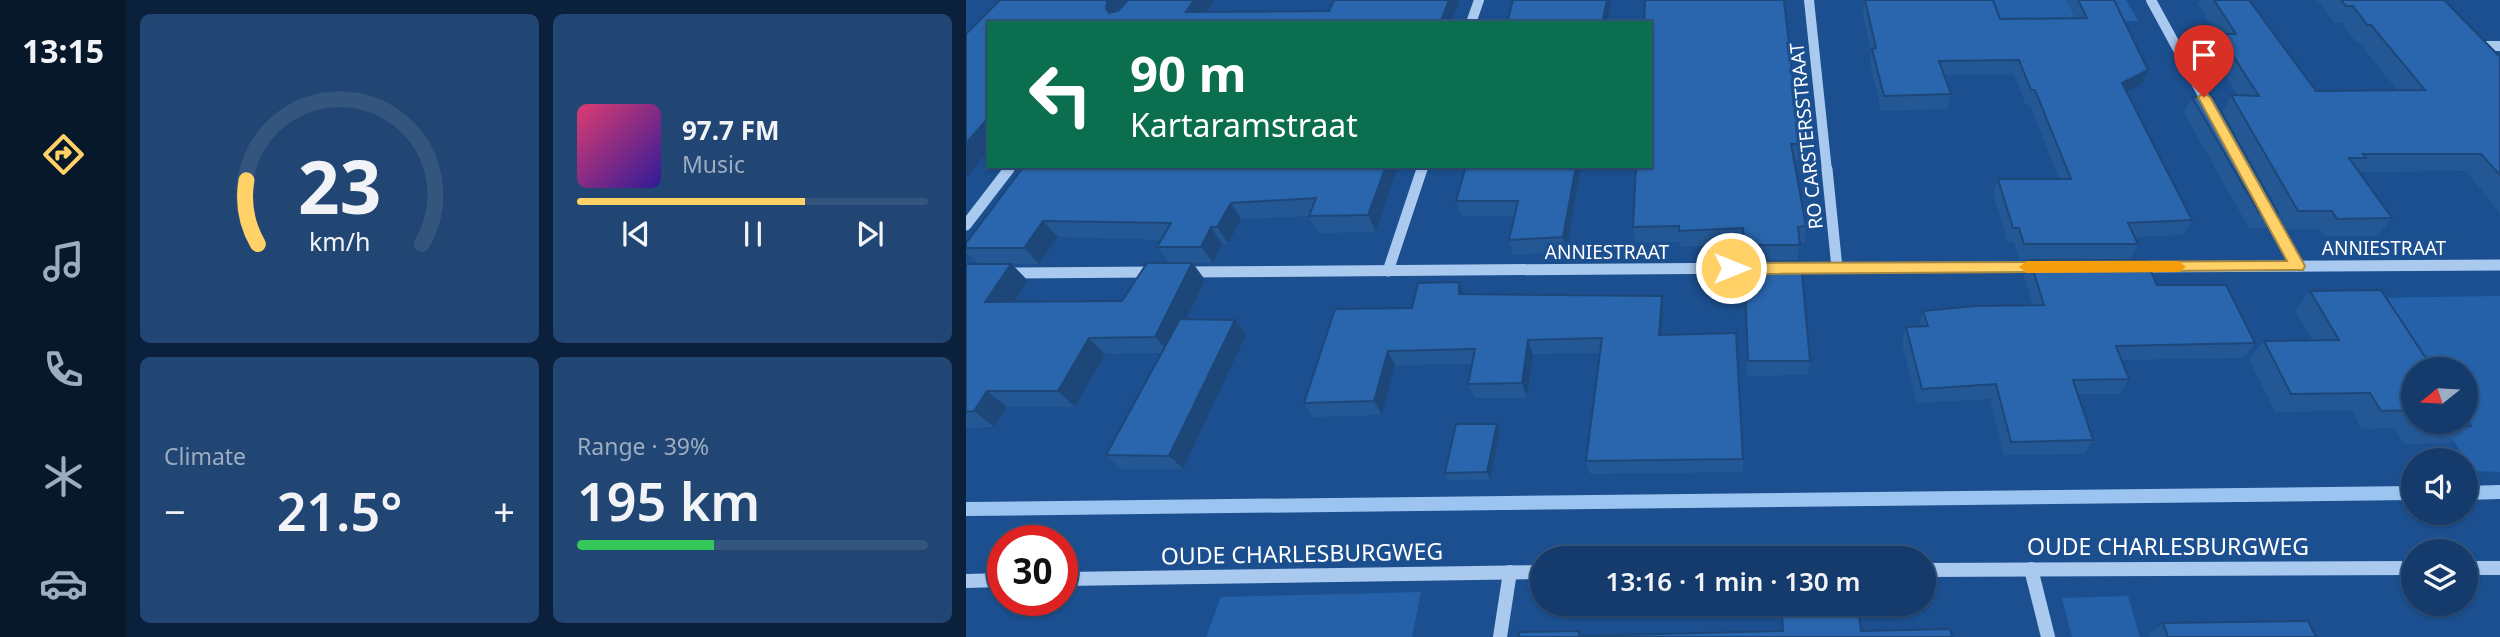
<!DOCTYPE html>
<meta charset="utf-8">
<style>
:root{--surface:#143b6b;--page:#214673;--text:#f1f3f6;--muted:#9dadc1;--line:#33557e;--accent:#ffd166}
body{margin:0;font-family:"Noto Sans",sans-serif;background:var(--page);color:var(--text);height:100vh;display:flex;flex-direction:column;font-size:26px;white-space:nowrap}
*{box-sizing:border-box;margin:0}
p{font-size:23px;color:var(--muted)}
.icon{flex:none;width:38px;height:38px;fill:none;stroke:currentColor;stroke-width:2;stroke-linecap:round;stroke-linejoin:round}
.map{position:relative;flex:1;overflow:hidden}
.drawer{display:flex;flex-direction:column;gap:14px;padding:14px;background:#0b203b;width:840px}
.drawer>*{flex:none}
.banner{position:absolute;left:21px;top:21px;width:665px;height:147px;border-radius:0px;box-shadow:0 2px 5px #0004,0 0 0 2px var(--line);background:#0b6e4f;color:#fff;overflow:hidden}
.needle{width:46px;rotate:252deg}
.controls{position:absolute;left:1435px;top:357px;display:grid;gap:14px}
.controls a{display:grid;place-items:center;width:77px;height:77px;border-radius:50%;background:var(--surface);box-shadow:0 2px 5px #0004,0 0 0 2px var(--line);font-size:35px}
.speed{position:absolute;left:21px;top:525px;display:flex;gap:14px;font-size:35px;font-weight:700;text-align:center}
.speed>*{display:grid;place-content:center;width:91px;height:91px;border-radius:50%;background:var(--surface);box-shadow:0 2px 5px #0004,0 0 0 2px var(--line);line-height:1}
.speed .limit{border:10px solid #d22;background:#fff;color:#111}
.pin{position:absolute;display:grid;place-items:center;width:60px;height:60px;color:#fff;margin:-72px -30px;border-radius:50% 50% 50% 0;rotate:-45deg;box-shadow:0 0 7px #0007}
.pin .icon{rotate:45deg}
.me{position:absolute;width:77px;margin:-38px;rotate:90deg;stroke-linejoin:round;filter:drop-shadow(0 0 5px #0008)}
.turn{display:flex;align-items:center;gap:24px;height:147px;padding:0 28px;font-size:32px}
.turn .icon{width:91px;height:91px;stroke-width:2.5}
.turn b{display:block;font-size:49px;line-height:60px}
.big{font-size:52px;font-weight:600;line-height:1.1}
.drawer .widget{flex:1;display:flex;flex-direction:column;justify-content:center;gap:10px;min-width:0;padding:0 24px;border-radius:10px;background:var(--page)}
.drawer .dial{align-items:center;gap:0}
.dial svg{height:182px;overflow:visible;fill:none;stroke:var(--line);stroke-width:7;stroke-linecap:round;text-anchor:middle}
.dial text{fill:var(--text);stroke:none}
.song{display:flex;align-items:center;gap:21px}
.cover{width:84px;height:84px;border-radius:10px;background:linear-gradient(135deg,hsl(340 70% 55%),hsl(250 70% 35%))}
.played{height:7px;border-radius:4px;background:linear-gradient(90deg,var(--accent) 65%,var(--line) 65%)}
.keys{display:flex;justify-content:space-around;direction:ltr}
.heat{display:flex;justify-content:space-between;align-items:center;font-size:38px;direction:ltr}
.charge{height:10px;border-radius:5px;background:linear-gradient(90deg,#34c759 39%,var(--line) 0)}
.drawer .tiles{flex:1;display:grid;gap:14px;grid-template-columns:repeat(2,1fr)}
.trip{position:absolute;left:564px;top:546px;width:406px;height:70px;border-radius:35px;background:var(--surface);box-shadow:0 2px 5px #0004,0 0 0 2px var(--line);font-weight:600;line-height:70px;text-align:center}
main{display:flex;flex:1;min-height:0}
.menu{display:flex;flex-direction:column;width:126px;justify-content:space-around;align-items:center;background:#08182b;color:var(--muted)}
.menu .icon{width:49px;height:49px}
.menu .selected{color:var(--accent)}
.menu b{font-size:32px;color:var(--text)}
.map>svg:first-child{display:block}
.green{fill:#2461a8}
.lines{fill:none;stroke-linecap:round;stroke-linejoin:round}
.stream{stroke:#9cc4f0;stroke-width:14}
.minor-far2{stroke:#a9c9ee;stroke-width:10}
.minor-far1{stroke:#a9c9ee;stroke-width:11}
.minor{stroke:#a9c9ee;stroke-width:14}
.wall{fill:#245895;fill-rule:evenodd}
.shaded-wall{fill:#1d4779}
.building{fill:#2a66ad;stroke:#1d4779;stroke-width:2}
.route{fill:#ffd166;stroke:#a68842;stroke-width:2}
.slow{fill:#f59e0b}
.labels{text-anchor:middle;dominant-baseline:central;stroke-width:7;stroke-linejoin:round;paint-order:stroke}
.street-label{font-size:19px;fill:#fff;stroke:#1b4f8f}
.near-street-label{font-size:23px;fill:#fff;stroke:#1b4f8f}
</style>
<main>
<nav class="menu">
<b>13:15</b>
<svg class="icon selected" aria-label="directions" viewBox="0 0 24 24"><path d="M12 3l9 9-9 9-9-9zM9 14v-3h6M13 9l2 2-2 2"/></svg>
<svg class="icon" aria-label="music" viewBox="0 0 24 24"><path d="M9 18V5l10-2v13"/><circle cx="6" cy="18" r="3"/><circle cx="16" cy="16" r="3"/></svg>
<svg class="icon" aria-label="phone" viewBox="0 0 24 24"><path d="M5 4h4l2 5-3 2q2 4 5 5l2-3 5 2v4C11 20 4 13 5 4z"/></svg>
<svg class="icon" aria-label="climate" viewBox="0 0 24 24"><path d="M12 3v18M4 7l16 10M4 17L20 7"/></svg>
<svg class="icon" aria-label="car" viewBox="0 0 24 24"><path d="M5 17H2v-5l4-1 3-4h7l3 4 3 1v5h-3M9 17h6M6 11h13"/><circle cx="7" cy="17" r="2"/><circle cx="17" cy="17" r="2"/></svg>
</nav>
<section class="drawer">
<div class="tiles">
<div class="widget dial"><svg viewBox="0 0 100 80">
<path d="M14 69A42 42 0 1 1 86 69"/>
<path d="M14 69A42 42 0 0 1 9 41" stroke="#ffd166"/>
<text x="50" y="56" font-size="32" font-weight="700">23</text>
<text x="50" y="72" font-size="11">km/h</text>
</svg></div>
<div class="widget">
<div class="song"><i class="cover"></i><div><b>97.7 FM</b><p>Music</p></div></div>
<div class="played"></div>
<div class="keys"><svg class="icon" aria-label="previous" viewBox="0 0 24 24"><path d="M18 5L8 12l10 7zM5 5v14"/></svg><svg class="icon" aria-label="pause" viewBox="0 0 24 24"><path d="M8 5v14M16 5v14"/></svg><svg class="icon" aria-label="next" viewBox="0 0 24 24"><path d="M6 5l10 7-10 7zM19 5v14"/></svg></div>
</div>
<div class="widget"><p>Climate</p>
<div class="heat"><a>−</a><b class="big">21.5°</b><a>+</a></div>
</div>
<div class="widget"><p>Range · 39%</p><b class="big">195 km</b><div class="charge"></div></div>
</div>
</section>
<div class="map">
<svg width="1534" height="637" viewBox="0 0 1534 637">
<rect width="100%" height="100%" fill="#1b4f8f"/>
<g class="green">
<path d="M1022 0H1160L1172 21H1029Z"/>
<path d="M1534 296V472L1507 471 1476 422H1500V369H1447L1398 298Z"/>
<path d="M455 592 446 637H240L255 597Z"/>
<path d="M1162 596 1174 637H1106L1096 598Z"/>
</g>
<g class="lines">
<g class="stream">
<path d="M1500 493 1534 492"/>
<path d="M0 509 1447 493"/>
</g>
<g class="minor-far2">
<path d="M843 0 861 171"/>
<path d="M1185 0 1245 110"/>
<path d="M505 23 513 0"/>
<path d="M1506 46H1534"/>
<path d="M41 171 45 166"/>
<path d="M455 171 457 166"/>
</g>
<g class="minor-far1">
<path d="M861 169 871 268"/>
<path d="M1300 209 1331 266"/>
<path d="M0 225 43 169"/>
<path d="M1166 267 1534 265"/>
<path d="M819 268 1078 267"/>
<path d="M422 271 456 169"/>
<path d="M217 272 794 268"/>
<path d="M39 273 189 272"/>
</g>
<g class="minor">
<path d="M1500 568H1534"/>
<path d="M1065 569 1082 637"/>
<path d="M957 570 1447 568"/>
<path d="M96 579 576 572"/>
<path d="M0 581 37 580"/>
<path d="M534 637 544 572"/>
</g>
</g>
<g class="wall">
<path d="M679 0 834 144 833 160H828L840 226 839 242H833L832 260 778 261 777 244 715 247 714 242H669L667 227Z"/>
<path d="M899 0 1034 19 1109 18 1100 0H1148L1182 70 1176 84 1161 92 1226 220 1217 235 1169 237 1172 244 1164 259H1053L1048 242 1042 243 1027 194 1032 179H1093L1064 105H1060L1048 75H978L985 94 981 109 915 111 904 63 905 52 897 14Z"/>
<path d="M1234 0H1283L1350 91H1432L1393 43 1390 42 1376 23H1369L1351 0H1478L1534 57V213L1500 171 1393 172 1426 218 1412 236H1358L1353 229H1320L1311 213 1301 228H1283L1218 113 1226 97 1256 113 1265 95H1272L1245 51 1252 36 1232 4Z"/>
<path d="M58 166H432L410 232 352 233 343 216 275 219 262 244H256L247 263H227L239 280 220 319 269 320 280 335 217 469H155L140 455 195 353 139 354 109 407H41L28 427 0 428V264H12L0 252V243ZM92 237 196 240 191 247 203 263 156 301 48 302 62 281 46 264H73Z"/>
<path d="M500 166H615L600 252 547 255 543 240 548 216H495L490 201Z"/>
<path d="M1064 260 1191 285 1289 343 1277 358 1156 360 1163 379 1154 394H1111L1127 440 1118 454 1038 455 1024 399 951 403 936 342 940 327 953 326 957 311 1067 305 1058 276Z"/>
<path d="M778 262 844 361 842 375 781 376Z"/>
<path d="M493 282 498 294 697 311 695 335 777 459V472L624 474 620 461 634 353 567 354 561 398H508L502 384 506 364 429 365 416 415 347 417 338 403 446 308Z"/>
<path d="M1344 291 1447 369V422H1500L1505 426 1483 443 1438 444 1428 428 1396 429 1386 411 1309 412 1283 359 1298 341 1346 340 1329 310Z"/>
<path d="M534 431 524 480H482L479 473Z"/>
<path d="M1197 623 1350 637H1184L1183 635Z"/>
</g>
<g class="shaded-wall">
<path d="M143 0H166L150 23 140 9 141 2Z"/>
<path d="M228 0H249L233 23 220 12Z"/>
<path d="M483 0H492L493 2 485 23H474Z"/>
<path d="M641 0H644L645 2 641 23H636Z"/>
<path d="M1182 70 1176 84 1150 98 1156 83Z"/>
<path d="M23 117V150L0 178V143Z"/>
<path d="M420 166H432L410 232 402 215Z"/>
<path d="M610 166H615L600 252 597 237Z"/>
<path d="M265 203 275 219 262 244 251 227Z"/>
<path d="M77 221 92 237 73 264 58 248Z"/>
<path d="M245 227 256 244 247 263 235 247Z"/>
<path d="M226 263 239 280 204 353 189 337Z"/>
<path d="M45 264 62 281 37 319 19 302Z"/>
<path d="M493 282 499 297 493 294Z"/>
<path d="M696 296 697 311 694 350 693 335Z"/>
<path d="M269 320 280 335 217 469 203 456Z"/>
<path d="M123 338 139 354 109 407 92 391Z"/>
<path d="M562 340 567 354 561 398 556 383Z"/>
<path d="M422 351 429 365 416 415 408 401Z"/>
<path d="M21 391 41 407 28 427 8 411Z"/>
<path d="M531 424 534 431 524 480 521 472Z"/>
</g>
<g class="building">
<path d="M34 0H143L141 2 140 9 143 13 152 11 162 0H228L220 12 363 11 368 0H483L474 23H23V117L0 143V34Z"/>
<path d="M547 0H641L636 23H541Z"/>
<path d="M679 0H818L830 105 833 107 834 144H825L840 226 832 227 834 245H778L777 228 713 231V226L667 227 670 166H684V23H678Z"/>
<path d="M899 0H1027L1034 19 1121 18 1112 0H1148L1182 70 1156 83 1226 220 1162 223 1172 244H1058L1053 228H1047L1032 179H1105L1069 90H1065L1053 60 973 61 985 94 918 96 906 49 910 48Z"/>
<path d="M1248 0H1283L1350 91 1459 90 1405 25H1401L1387 6H1380L1375 0H1478L1534 57V175L1515 154H1397L1400 158H1383L1426 218 1371 219 1366 211H1332L1265 95 1293 96 1253 34H1270Z"/>
<path d="M1226 97H1247L1312 213H1293Z"/>
<path d="M58 166H420L402 215 343 216 350 198 265 203 251 227H245L235 247H191L205 223 77 221 58 248H0V243Z"/>
<path d="M500 166H610L597 237 543 240 552 201H490Z"/>
<path d="M1064 260H1180L1191 285H1260L1289 343 1150 346 1163 379 1107 380 1127 440 1045 442 1030 384 956 389 940 327 962 326 957 311 1009 306 1078 305Z"/>
<path d="M778 262H835L844 361H782Z"/>
<path d="M181 263H226L189 337 123 338 92 391H21L8 411 0 412V264H45L19 302 156 301Z"/>
<path d="M493 282V294L696 296 693 335 770 333 777 459 620 461 636 338 562 340 556 383 502 384 509 349 422 351 408 401 338 403 369 309 446 308 452 283Z"/>
<path d="M1415 290 1467 369H1447V410L1415 411 1404 393 1325 394 1298 341 1373 340 1344 291Z"/>
<path d="M214 319 269 320 203 456 140 455Z"/>
<path d="M1500 418 1505 426 1459 427 1456 422H1500Z"/>
<path d="M490 424H531L521 472 479 473Z"/>
<path d="M893 616 895 631 984 629 986 637H553V632L613 631V636L817 631 816 617Z"/>
<path d="M1342 621 1350 637H1202L1197 623Z"/>
</g>
<path class="route" d="M1238 93 1244 97 1339 266 1337 270 765 274 758 268 765 263 1321 261 1232 97Z"/>
<path class="slow" d="M1061 261H1213L1220 267 1213 272 1061 273 1053 267Z"/>
<g class="labels">
<g class="street-label">
<text transform="translate(840 136) rotate(-96)">RO CARSTERSSTRAAT</text>
<text x="1418" y="248">ANNIESTRAAT</text>
<text x="641" y="252">ANNIESTRAAT</text>
</g>
<g class="near-street-label">
<text x="1202" y="546">OUDE CHARLESBURGWEG</text>
<text transform="translate(336 553) rotate(-1)">OUDE CHARLESBURGWEG</text>
</g>
</g>
</svg>
<div class="controls">
<a><svg class="needle" viewBox="-14 -14 28 28"><path d="M0-13l5 13h-10z" fill="#e53935"/><path d="M0 13l5-13h-10z" fill="#9dadc1"/></svg></a>
<a><svg class="icon" aria-label="sound" viewBox="0 0 24 24"><path d="M4 9h4l5-4v14l-5-4H4zM17 9q2 3 0 6"/></svg></a>
<a><svg class="icon" aria-label="layers" viewBox="0 0 24 24"><path d="M12 4l9 5-9 5-9-5zM3 14l9 5 9-5"/></svg></a>
</div>
<div class="speed"><div class="limit">30</div></div>
<div class="pin" style="left:1238px;top:97px;background:#d93025"><svg class="icon" aria-label="arrive" viewBox="0 0 24 24"><path d="M6 21V4h12l-3 4 3 4H6"/></svg></div>
<svg class="me" style="left:765px;top:268px" viewBox="-20 -20 40 40"><circle r="17" fill="#ffd166" stroke="#fff" stroke-width="3"/><path d="M0-11L8 9 0 5-8 9z" fill="#fff"/></svg>
<div class="trip">13:16 · 1 min · 130 m</div>
<div class="banner">
<div class="turn"><svg class="icon" aria-label="left" viewBox="0 0 24 24"><path d="M17 20v-9H6M10 6l-5 5 5 5"/></svg><div><b>90 m</b>Kartaramstraat</div></div>
</div>
</div>
</main>
